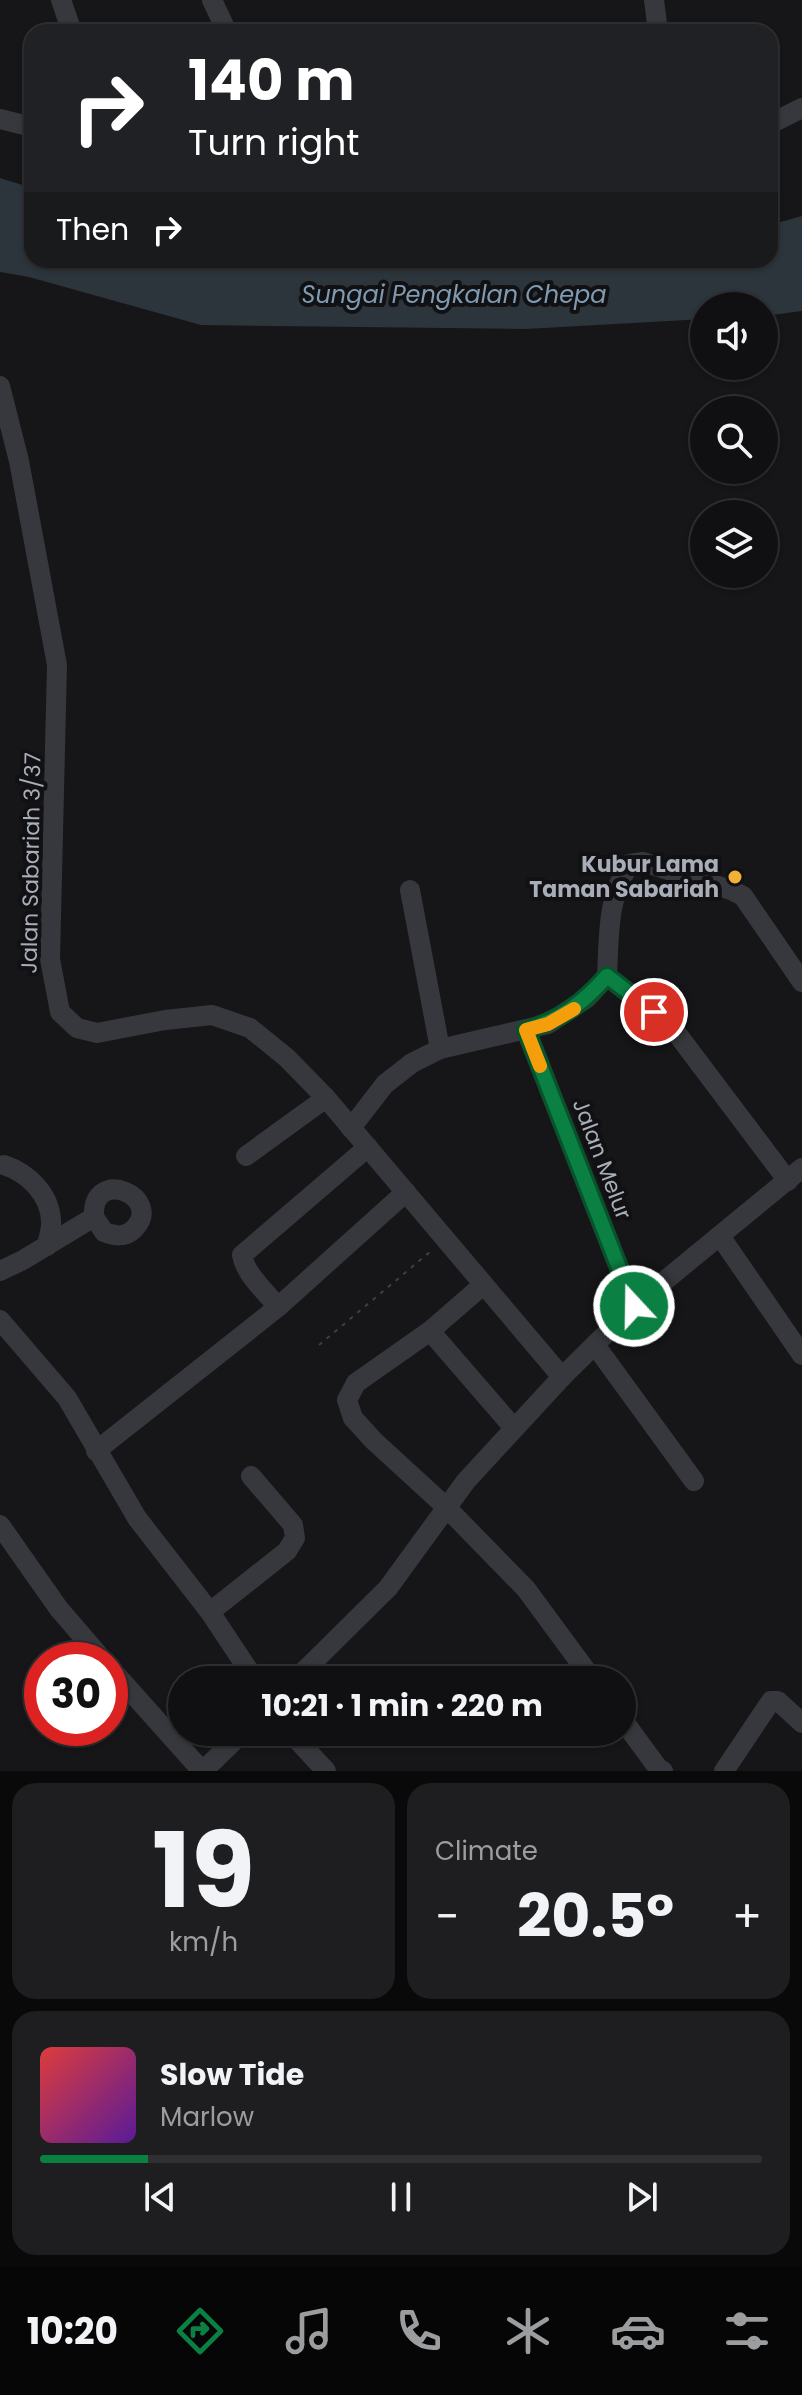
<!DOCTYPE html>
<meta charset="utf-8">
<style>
:root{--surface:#101012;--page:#1e1e20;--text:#f1f3f6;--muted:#9c9d9f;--line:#303032;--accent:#0b8043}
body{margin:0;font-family:Poppins,sans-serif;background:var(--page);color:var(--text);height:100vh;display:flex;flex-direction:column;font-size:30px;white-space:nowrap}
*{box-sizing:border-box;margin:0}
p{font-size:26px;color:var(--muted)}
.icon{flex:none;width:44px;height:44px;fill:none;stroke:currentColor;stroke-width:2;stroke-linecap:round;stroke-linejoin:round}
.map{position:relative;height:1771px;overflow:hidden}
.panel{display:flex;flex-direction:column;gap:12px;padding:12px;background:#09090a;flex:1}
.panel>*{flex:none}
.hud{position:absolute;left:24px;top:24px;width:754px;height:244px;border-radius:24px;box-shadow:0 2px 6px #0004,0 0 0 2px var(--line);background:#202124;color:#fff;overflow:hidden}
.controls{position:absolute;left:690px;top:292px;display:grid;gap:16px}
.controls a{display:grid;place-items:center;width:88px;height:88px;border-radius:50%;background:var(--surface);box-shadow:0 2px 6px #0004,0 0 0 2px var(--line);font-size:40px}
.speed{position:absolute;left:24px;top:1642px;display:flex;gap:16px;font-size:40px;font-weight:700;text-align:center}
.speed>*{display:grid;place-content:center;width:104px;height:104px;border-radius:50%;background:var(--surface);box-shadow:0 2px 6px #0004,0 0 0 2px var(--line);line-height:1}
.speed .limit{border:12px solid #d22;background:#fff;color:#111}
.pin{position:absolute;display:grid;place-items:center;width:68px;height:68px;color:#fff;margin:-34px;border:4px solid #fff;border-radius:50%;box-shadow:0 2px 8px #0007}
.me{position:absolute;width:88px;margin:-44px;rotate:339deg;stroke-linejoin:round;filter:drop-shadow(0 0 6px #0008)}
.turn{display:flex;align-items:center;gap:28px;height:168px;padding:0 32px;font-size:36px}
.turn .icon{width:104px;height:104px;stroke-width:2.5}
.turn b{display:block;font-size:56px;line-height:68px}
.then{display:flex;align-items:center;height:76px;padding:0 32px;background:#0003;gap:16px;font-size:30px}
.big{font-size:60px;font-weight:700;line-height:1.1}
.panel .widget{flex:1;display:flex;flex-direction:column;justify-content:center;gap:12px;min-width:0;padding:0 28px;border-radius:24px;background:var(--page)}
.panel .dial{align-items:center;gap:0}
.dial b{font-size:104px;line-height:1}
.song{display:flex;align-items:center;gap:24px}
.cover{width:96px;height:96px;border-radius:12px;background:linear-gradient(135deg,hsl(0 70% 55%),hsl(270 70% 35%))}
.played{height:8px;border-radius:4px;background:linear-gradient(90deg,var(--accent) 15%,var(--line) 15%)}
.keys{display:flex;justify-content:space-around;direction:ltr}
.heat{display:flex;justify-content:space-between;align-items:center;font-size:44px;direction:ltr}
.panel .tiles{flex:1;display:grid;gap:12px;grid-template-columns:1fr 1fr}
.widget:last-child{grid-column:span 2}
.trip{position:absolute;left:168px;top:1666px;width:468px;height:80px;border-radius:40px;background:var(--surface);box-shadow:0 2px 6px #0004,0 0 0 2px var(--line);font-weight:700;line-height:80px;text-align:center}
.tab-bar{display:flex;height:128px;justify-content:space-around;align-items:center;background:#060607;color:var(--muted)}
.tab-bar .icon{width:56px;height:56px}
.tab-bar .selected{color:var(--accent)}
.tab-bar b{font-size:36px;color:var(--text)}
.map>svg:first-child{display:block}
.water{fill:#2c353c}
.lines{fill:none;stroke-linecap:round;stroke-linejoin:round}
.path{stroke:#3d3f44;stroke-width:2;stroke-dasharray:4 6;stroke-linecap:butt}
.minor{stroke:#37383d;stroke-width:20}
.route-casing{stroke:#07532c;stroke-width:20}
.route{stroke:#0b8043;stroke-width:14}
.slow{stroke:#f59e0b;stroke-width:14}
.poi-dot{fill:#f2b134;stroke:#111113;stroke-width:3}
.labels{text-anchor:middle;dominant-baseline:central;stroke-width:8;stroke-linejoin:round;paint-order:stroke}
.street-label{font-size:22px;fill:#a8adb8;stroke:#111113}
.poi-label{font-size:22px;font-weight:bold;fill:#a8adb8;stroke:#111113;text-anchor:end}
.water-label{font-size:24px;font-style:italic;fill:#7f9bb3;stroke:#111113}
</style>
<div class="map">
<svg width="802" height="1771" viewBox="0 0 802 1771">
<rect width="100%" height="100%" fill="#161618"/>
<path class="water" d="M0 178 32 188V260H770V225L802 216V311L764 316V306H704V319L526 329 201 325 29 277 0 272Z"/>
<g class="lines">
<path class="path" d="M319 1345 431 1251"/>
<g class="minor">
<path d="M61 0 72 32"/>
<path d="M212 0 227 32"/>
<path d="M654 0 658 32"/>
<path d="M0 119 32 127"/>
<path d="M770 124 802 108"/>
<path d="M0 386 19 461 57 665 50 959 60 1012 77 1028 97 1033 165 1020 212 1015 250 1028 287 1058 326 1098 562 1377"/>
<path d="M410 890 440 1049"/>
<path d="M607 976C609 939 607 895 630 864L643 862 731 890 743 896 802 982"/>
<path d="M607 976 675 1031 788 1181"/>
<path d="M526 1030 634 1306"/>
<path d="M351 1128 385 1084 412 1063 440 1049 548 1024 587 998 607 976"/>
<path d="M368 1147 242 1255C245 1274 266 1292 278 1307L406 1192"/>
<path d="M246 1156 326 1098"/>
<path d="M4 1165C28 1173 50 1194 51 1221 52 1229 48 1238 47 1246"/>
<path d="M720 1236 802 1355"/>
<path d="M0 1271 23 1260 94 1217C91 1165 165 1197 134 1229 125 1238 115 1236 104 1232L94 1217"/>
<path d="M483 1285 430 1331 356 1383 347 1400 353 1418 374 1441 446 1507 526 1589 593 1680"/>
<path d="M0 1320 67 1398 137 1518 210 1612 255 1680"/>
<path d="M430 1331 513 1427"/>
<path d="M595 1345 694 1481"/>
<path d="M96 1451 278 1307"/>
<path d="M0 1525 59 1609 103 1660"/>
<path d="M210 1612 287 1551 295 1538 293 1525 251 1476"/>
<path d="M110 1668 202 1771"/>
<path d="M295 1680 388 1588 466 1481 562 1377 634 1306 802 1168"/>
<path d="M622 1719 658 1768 663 1771"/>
<path d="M290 1732 326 1771"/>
<path d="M203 1771 243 1732"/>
<path d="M724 1771 771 1701H778L802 1723"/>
</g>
</g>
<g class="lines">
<defs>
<path id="route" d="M634 1306 526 1030C561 1020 584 1002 607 976L654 1012"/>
</defs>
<use href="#route" class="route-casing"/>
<use href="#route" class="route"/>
<path class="slow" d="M540 1066 526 1030 548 1024 574 1009"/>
</g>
<circle class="poi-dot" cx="735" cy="877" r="8"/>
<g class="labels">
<g class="street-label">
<text transform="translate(31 863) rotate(-89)">Jalan Sabariah 3/37</text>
<text transform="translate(602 1159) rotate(69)">Jalan Melur</text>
</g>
<g class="poi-label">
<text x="719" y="864">Kubur Lama<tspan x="719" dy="25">Taman Sabariah</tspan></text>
</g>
<g class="water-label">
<text x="454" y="294">Sungai Pengkalan Chepa</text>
</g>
</g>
</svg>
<div class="controls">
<a><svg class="icon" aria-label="sound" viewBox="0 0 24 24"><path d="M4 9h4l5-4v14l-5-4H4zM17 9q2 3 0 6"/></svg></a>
<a><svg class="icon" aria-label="search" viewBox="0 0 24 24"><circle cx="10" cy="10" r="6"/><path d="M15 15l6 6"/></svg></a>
<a><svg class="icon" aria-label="layers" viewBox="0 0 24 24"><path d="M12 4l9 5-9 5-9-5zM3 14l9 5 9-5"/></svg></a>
</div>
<div class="speed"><div class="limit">30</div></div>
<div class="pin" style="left:654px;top:1012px;background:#d93025"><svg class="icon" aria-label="arrive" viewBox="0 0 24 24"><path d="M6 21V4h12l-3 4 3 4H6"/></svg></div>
<svg class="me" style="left:634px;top:1306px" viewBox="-20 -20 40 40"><circle r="17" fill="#0b8043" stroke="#fff" stroke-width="3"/><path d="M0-11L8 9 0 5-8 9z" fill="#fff"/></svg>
<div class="trip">10:21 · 1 min · 220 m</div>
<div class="hud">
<div class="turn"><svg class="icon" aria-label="right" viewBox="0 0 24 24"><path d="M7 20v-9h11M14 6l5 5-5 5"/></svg><div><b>140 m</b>Turn right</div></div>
<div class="then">Then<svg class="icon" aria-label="right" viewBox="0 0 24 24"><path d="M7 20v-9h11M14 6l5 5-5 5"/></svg></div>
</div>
</div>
<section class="panel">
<div class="tiles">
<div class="widget dial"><b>19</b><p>km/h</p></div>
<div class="widget"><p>Climate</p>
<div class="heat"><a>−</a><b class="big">20.5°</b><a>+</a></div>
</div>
<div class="widget">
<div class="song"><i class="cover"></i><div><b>Slow Tide</b><p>Marlow</p></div></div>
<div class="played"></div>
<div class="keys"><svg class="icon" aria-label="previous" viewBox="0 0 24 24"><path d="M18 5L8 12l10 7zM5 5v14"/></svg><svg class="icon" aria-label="pause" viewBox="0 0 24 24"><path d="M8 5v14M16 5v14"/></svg><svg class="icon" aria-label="next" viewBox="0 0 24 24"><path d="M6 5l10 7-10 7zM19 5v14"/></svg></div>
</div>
</div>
</section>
<nav class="tab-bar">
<b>10:20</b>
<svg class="icon selected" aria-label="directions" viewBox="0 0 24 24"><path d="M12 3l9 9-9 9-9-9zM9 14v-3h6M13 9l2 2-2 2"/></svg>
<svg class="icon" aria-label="music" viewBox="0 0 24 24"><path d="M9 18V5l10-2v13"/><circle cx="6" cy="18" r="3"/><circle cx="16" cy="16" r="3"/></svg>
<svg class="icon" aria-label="phone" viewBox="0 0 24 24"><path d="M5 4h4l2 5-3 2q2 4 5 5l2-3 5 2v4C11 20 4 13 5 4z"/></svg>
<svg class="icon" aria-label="climate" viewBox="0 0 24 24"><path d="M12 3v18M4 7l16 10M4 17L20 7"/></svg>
<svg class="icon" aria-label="car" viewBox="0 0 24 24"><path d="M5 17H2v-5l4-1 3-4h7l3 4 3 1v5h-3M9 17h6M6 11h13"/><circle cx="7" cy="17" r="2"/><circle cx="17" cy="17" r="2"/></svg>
<svg class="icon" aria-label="filters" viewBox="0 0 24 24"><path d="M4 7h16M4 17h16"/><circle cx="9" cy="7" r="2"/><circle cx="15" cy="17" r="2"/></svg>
</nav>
